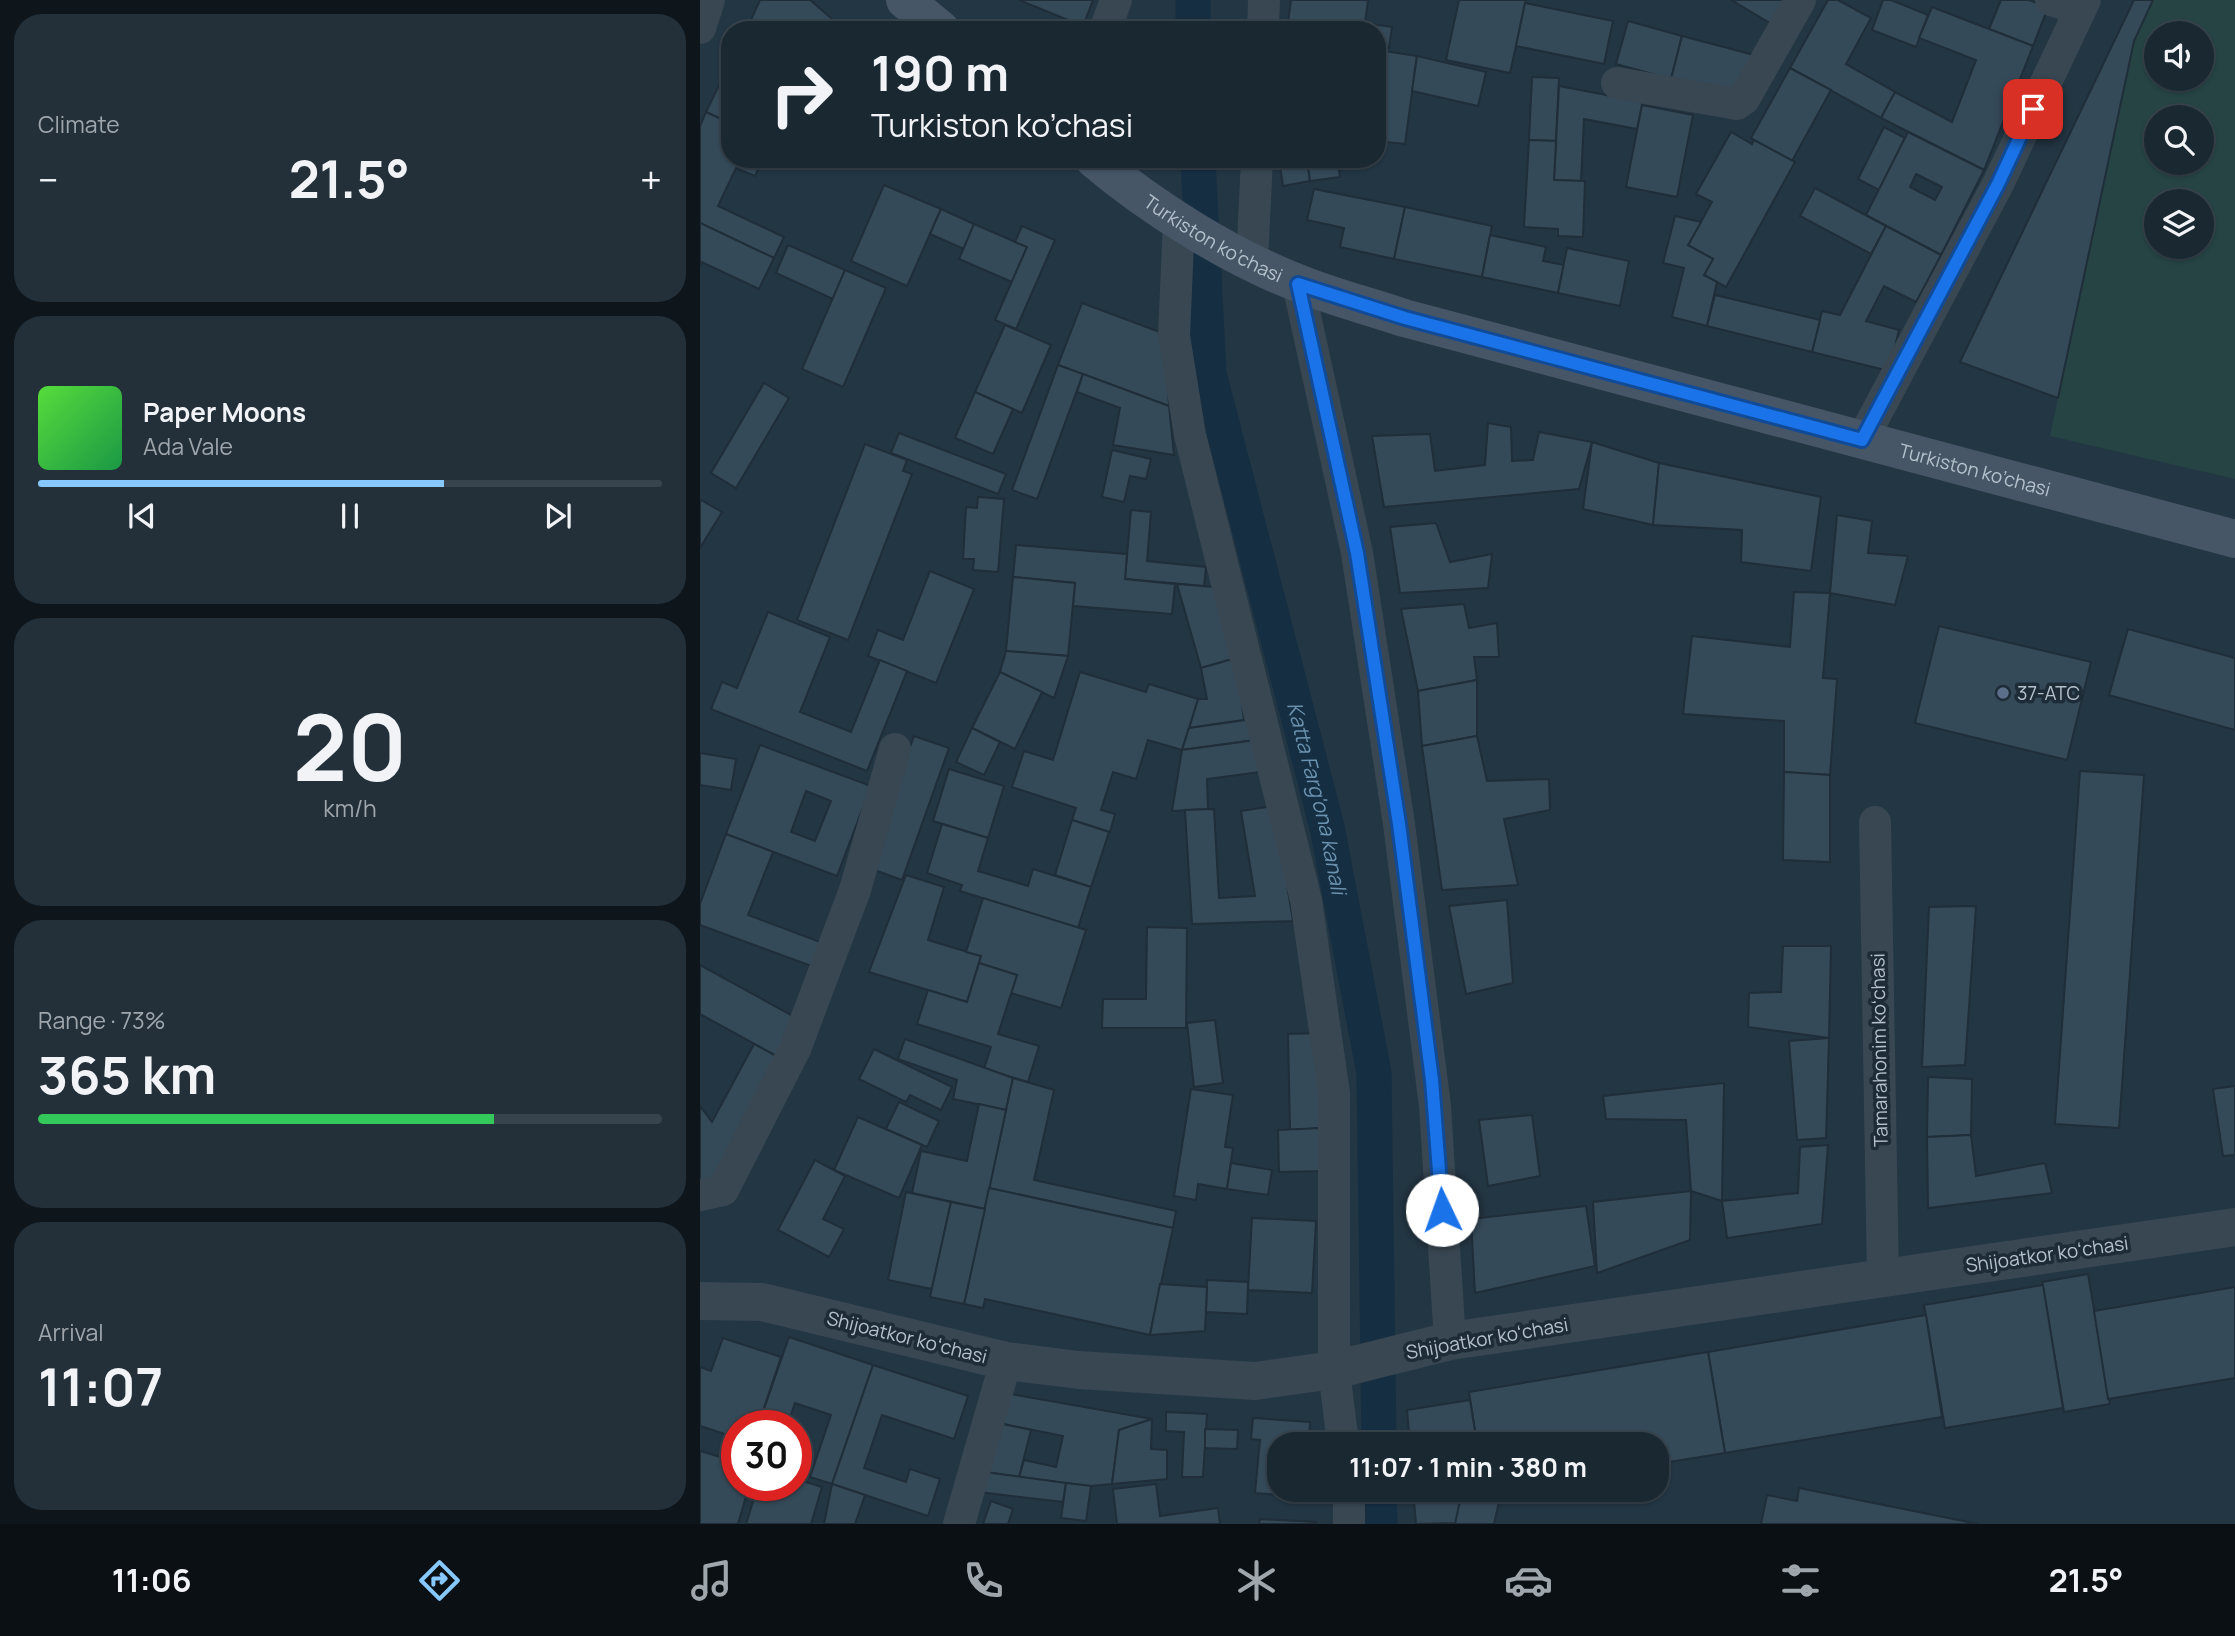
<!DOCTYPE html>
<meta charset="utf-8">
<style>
:root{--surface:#1a2832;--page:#23303a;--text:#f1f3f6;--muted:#9fa6ac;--line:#38444d;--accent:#87c8ff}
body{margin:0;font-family:Manrope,sans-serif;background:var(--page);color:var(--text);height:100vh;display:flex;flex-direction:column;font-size:26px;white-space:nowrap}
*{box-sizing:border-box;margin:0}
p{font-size:23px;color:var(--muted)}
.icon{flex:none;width:38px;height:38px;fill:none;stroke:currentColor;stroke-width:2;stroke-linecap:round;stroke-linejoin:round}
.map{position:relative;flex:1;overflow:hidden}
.panel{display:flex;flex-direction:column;gap:14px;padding:14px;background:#0e161c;width:700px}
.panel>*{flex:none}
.top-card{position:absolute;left:21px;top:21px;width:665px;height:147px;border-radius:28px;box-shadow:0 2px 5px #0004,0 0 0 2px var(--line);background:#1a2832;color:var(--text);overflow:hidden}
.controls{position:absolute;left:1444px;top:21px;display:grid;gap:14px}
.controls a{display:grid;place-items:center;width:70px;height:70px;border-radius:50%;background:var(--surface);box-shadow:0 2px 5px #0004,0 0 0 2px var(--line);font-size:35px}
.speed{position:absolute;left:21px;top:1410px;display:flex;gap:14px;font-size:35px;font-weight:700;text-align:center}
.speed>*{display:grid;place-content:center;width:91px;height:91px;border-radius:50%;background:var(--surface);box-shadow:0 2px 5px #0004,0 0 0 2px var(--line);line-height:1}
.speed .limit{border:10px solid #d22;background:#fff;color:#111}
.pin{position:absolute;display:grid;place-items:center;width:60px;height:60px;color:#fff;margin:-30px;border-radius:14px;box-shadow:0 4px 10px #0006}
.me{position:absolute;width:77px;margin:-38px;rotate:357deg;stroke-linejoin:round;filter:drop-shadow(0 0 5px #0008)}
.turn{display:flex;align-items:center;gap:24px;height:147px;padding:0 35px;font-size:32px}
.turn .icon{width:91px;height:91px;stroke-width:2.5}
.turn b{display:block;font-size:49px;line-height:60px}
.big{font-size:52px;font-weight:700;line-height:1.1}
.panel .tile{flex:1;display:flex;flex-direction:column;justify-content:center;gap:10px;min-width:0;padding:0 24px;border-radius:28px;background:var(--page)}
.panel .dial{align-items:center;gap:0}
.dial b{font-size:91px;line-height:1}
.song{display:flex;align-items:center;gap:21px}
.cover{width:84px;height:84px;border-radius:10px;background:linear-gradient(135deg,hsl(110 70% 55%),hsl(140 70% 35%))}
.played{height:7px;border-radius:4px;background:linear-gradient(90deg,var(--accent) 65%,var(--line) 65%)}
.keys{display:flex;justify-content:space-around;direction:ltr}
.heat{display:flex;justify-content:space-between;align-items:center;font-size:38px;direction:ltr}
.charge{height:10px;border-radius:5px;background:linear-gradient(90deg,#34c759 73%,var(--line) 0)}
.trip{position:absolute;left:567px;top:1432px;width:402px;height:70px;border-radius:28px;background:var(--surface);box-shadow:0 2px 5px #0004,0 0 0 2px var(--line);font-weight:700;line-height:70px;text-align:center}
.tab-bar{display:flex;height:112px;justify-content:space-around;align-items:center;background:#0a1014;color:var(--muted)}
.tab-bar .icon{width:49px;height:49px}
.tab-bar .current{color:var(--accent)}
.tab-bar b{font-size:32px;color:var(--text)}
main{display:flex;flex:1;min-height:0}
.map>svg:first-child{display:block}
.green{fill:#254443;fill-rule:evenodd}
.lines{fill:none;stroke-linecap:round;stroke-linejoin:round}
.canal{stroke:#152e42;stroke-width:35}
.building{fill:#354a59;stroke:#1f2e39;stroke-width:2;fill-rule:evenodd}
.minor{stroke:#384752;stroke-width:32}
.tertiary{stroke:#384752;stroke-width:38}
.secondary{stroke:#465666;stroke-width:38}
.route-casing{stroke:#114b97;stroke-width:18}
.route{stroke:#1a73e8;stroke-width:12}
.service-dot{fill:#5c6f8a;stroke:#1d2c37;stroke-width:2.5}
.labels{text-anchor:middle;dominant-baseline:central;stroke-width:7;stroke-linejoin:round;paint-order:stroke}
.street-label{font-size:19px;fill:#b5c1cc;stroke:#1d2c37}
.poi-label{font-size:19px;fill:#b5c1cc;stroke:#1d2c37;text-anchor:start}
.water-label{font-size:21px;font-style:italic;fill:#6b92ae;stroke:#1d2c37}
</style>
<main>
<section class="panel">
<div class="tile"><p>Climate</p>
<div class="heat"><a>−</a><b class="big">21.5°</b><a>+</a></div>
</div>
<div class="tile">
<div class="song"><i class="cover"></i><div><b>Paper Moons</b><p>Ada Vale</p></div></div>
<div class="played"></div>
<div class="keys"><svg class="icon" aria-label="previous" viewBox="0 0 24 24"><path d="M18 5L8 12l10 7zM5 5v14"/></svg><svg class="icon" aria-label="pause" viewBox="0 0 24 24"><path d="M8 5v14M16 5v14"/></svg><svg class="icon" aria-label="next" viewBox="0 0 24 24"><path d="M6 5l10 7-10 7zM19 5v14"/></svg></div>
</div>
<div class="tile dial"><b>20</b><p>km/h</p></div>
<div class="tile"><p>Range · 73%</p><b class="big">365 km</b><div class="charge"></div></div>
<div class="tile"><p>Arrival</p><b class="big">11:07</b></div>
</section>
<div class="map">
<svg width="1535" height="1524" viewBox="0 0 1535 1524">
<rect width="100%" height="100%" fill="#233643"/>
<path class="green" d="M1453 0H1535V479L1350 436 1434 41ZM1456 33H1502V79H1456ZM1456 117H1502V163H1456ZM1456 201H1502V247H1456Z"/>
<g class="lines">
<g class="canal">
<path d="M493 30V0"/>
<path id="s1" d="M498 159 509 374 627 827 674 1073 679 1444"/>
<path d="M679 1489 680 1524"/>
</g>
</g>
<g class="building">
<path d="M60 0H110L145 30H67L50 22Z"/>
<path d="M319 0H393L383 26Z"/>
<path d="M591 0H668L665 23 692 27 689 48 677 46V30H587Z"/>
<path d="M759 0H826L810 73 746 60Z"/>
<path d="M1031 0H1090L1075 26Z"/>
<path d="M1128 0H1138L1171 18 1146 64 1195 92 1181 118 1090 68Z"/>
<path d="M1183 0H1191L1228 15 1216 47 1172 30Z"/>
<path d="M1301 0H1329L1348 7 1333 46 1289 29Z"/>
<path d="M1434 0H1453L1434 41 1358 398 1260 362Z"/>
<path d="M825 3 913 21 904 64 816 46Z"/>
<path d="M1232 7 1333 46 1284 170 1181 118 1195 92 1252 122 1276 60 1219 38Z"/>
<path d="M928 21 982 36 971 79 916 64Z"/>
<path d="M982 36 1054 55 1042 98 971 79Z"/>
<path d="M677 50 717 56 705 144 677 141Z"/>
<path d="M717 56 786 72 778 106 712 91Z"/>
<path d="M30 63V123L6 112Z"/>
<path d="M1090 68 1131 90 1092 161 1051 138Z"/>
<path d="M832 77 859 78 856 141 829 140Z"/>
<path d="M859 86 943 102 937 129 884 119 881 181 854 180Z"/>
<path d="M942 105 993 115 977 197 926 187Z"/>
<path d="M6 112 30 123V159H63L55 176 36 168 18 206 84 237 74 258 0 223V126Z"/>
<path d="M1184 127 1205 138 1179 190 1158 179Z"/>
<path d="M1031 132 1052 144 1054 140 1095 162 1026 287 1004 275 1013 259 988 245 1012 202 996 194Z"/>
<path d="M1208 132 1284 170 1241 255 1166 215ZM1216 174 1242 187 1235 200 1210 187Z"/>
<path d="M829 140 856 141 854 180 885 181 883 237 858 236V229L824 227Z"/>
<path d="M579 159H607L610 181 583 186Z"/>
<path d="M607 159H637L640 177 610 181Z"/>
<path d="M184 185 241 209 207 286 151 261Z"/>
<path d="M1115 188 1186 226 1171 254 1100 216Z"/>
<path d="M614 189 705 207 694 259 640 247 644 228 607 220Z"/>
<path d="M705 207 792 226 782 277 694 259Z"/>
<path d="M241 209 274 224 264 249 230 234Z"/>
<path d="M975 216 1001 222 988 245 1013 259 1004 275 1017 282 1007 326 972 317 984 268 963 263Z"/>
<path d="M0 223 74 258 59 289 2 262 0 267Z"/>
<path d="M274 224 327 247 312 282 259 259Z"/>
<path d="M322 226 355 240 316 329 295 320 327 247 315 242Z"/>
<path d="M1186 226 1241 255 1216 302 1184 286 1166 321 1199 330 1189 371 1112 352 1122 311 1140 315Z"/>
<path d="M790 235 846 247 843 261 864 265 858 293 782 277Z"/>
<path d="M88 245 145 270 133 299 76 273Z"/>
<path d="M867 248 929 261 920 306 858 293Z"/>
<path d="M145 270 186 288 143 387 102 369Z"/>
<path d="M1015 295 1120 320 1112 352 1007 326Z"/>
<path d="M382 303 465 334 469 406 358 365Z"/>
<path d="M305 325 351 345 322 413 275 392Z"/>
<path d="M358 365 383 374 337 499 312 490Z"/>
<path d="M383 374 469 406 474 455 413 445 420 408 377 392Z"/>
<path d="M64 383 89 398 36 488 11 473Z"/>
<path d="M275 392 313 409 293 454 255 438Z"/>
<path d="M788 423 811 427 812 461 833 460 839 432 892 442 879 489 684 507 672 436 730 434 735 471 785 465Z"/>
<path d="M199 433 306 474 298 494 191 453Z"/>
<path d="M892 442 959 463 953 525 883 509Z"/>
<path d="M165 444 207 460 203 471 212 474 148 640 97 620Z"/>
<path d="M412 450 451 459 446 479 430 476 424 502 402 497Z"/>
<path d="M959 463 1121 497 1111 571 1041 562 1042 530 953 525Z"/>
<path d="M278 497 304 499 298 572 273 570 274 559H263L266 507 277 508Z"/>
<path d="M1 500 22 512 0 548V502Z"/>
<path d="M431 510 451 512 447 561 506 567 504 586 425 579Z"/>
<path d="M1137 515 1172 521 1168 553 1208 556 1195 605 1130 593Z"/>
<path d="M736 523 750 562 792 554 788 588 700 593 690 527Z"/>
<path d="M316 545 427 554 425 579 475 584 472 614 373 606 375 583 313 577Z"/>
<path d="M230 571 274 589 236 683 168 656 178 630 203 640Z"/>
<path d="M313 577 375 583 368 656 306 651Z"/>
<path d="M477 584 514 587 536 658 501 668Z"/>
<path d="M1094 592 1130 593 1123 678 1137 679 1130 775 1084 772V721L983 714 992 636 1090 647Z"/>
<path d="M764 604 769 628 797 623 799 657H774L777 680 718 691 701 609Z"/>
<path d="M68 612 130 637 100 712 151 732 180 660 207 671 167 771 11 709 22 682 37 688Z"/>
<path d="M1239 626 1391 662 1367 760 1215 723Z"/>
<path d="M1428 629 1535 658V730L1409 695Z"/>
<path d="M306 651 368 656 354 698 300 672Z"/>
<path d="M536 658 544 720 489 728 498 699H507L501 668Z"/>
<path d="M300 672 342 692 315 749 272 728Z"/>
<path d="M380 672 446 692 449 684 498 699 482 750 448 740 436 779 413 772 401 810 415 814 410 832 372 820 376 808 312 787 324 751 353 760Z"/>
<path d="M777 680V736L722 746 718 691Z"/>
<path d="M553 719 556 740 482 750 489 728Z"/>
<path d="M272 728 300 742 284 775 256 762Z"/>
<path d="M214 736 249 748 202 880 166 867Z"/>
<path d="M777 736 787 781 849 779 850 810 804 819 818 885 742 890 722 746Z"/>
<path d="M556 740 560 772 507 779 508 809 472 811 482 750Z"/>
<path d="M60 745 171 786 137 876 26 834ZM106 791 131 801 115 841 91 832Z"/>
<path d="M0 753 36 759 31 790 0 785Z"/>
<path d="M249 769 304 786 288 838 233 821Z"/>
<path d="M1380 771 1444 775 1419 1128 1355 1124Z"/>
<path d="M1084 772 1130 775V862L1083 860Z"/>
<path d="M574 806 593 921 492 924 485 810 514 809 519 898 555 896 541 811Z"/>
<path d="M372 820 409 832 391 887 355 875Z"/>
<path d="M242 824 288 838 278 871 328 886 333 869 391 887 378 928 260 891 262 885 227 873Z"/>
<path d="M26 834 73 852 48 915 123 943 114 967 0 925V904Z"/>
<path d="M206 875 244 887 228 940 281 956 267 1002 169 972Z"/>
<path d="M283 898 386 930 361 1008 311 993 317 975 279 963 281 956 266 952Z"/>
<path d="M807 900 813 983 766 994 749 906Z"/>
<path d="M1276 906 1265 1065 1222 1067 1229 907Z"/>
<path d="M447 927 487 928 486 1028H402L403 999H446Z"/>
<path d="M1083 946H1131L1129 1038 1048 1027 1049 993 1081 992Z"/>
<path d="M279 963 317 975 298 1034 339 1046 328 1082 284 1069 291 1047 217 1024 228 990 267 1002Z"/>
<path d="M0 965 100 1020 80 1058 0 1014Z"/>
<path d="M515 1020 523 1083 494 1087 487 1023Z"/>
<path d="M619 1033 622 1128 590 1130 588 1034Z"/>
<path d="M1129 1038 1126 1138 1097 1140 1089 1041Z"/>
<path d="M205 1039 313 1078 306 1110 253 1099 257 1080 198 1059Z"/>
<path d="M54 1044 84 1060 16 1186 0 1187V1106L12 1122Z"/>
<path d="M174 1049 252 1087 241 1110 210 1095 206 1102 159 1079Z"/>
<path d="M1228 1077 1272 1079 1271 1135 1227 1137Z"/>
<path d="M313 1078 354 1090 334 1180 476 1211 473 1228 289 1188Z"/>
<path d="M1024 1083 1022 1201 991 1191 986 1120 906 1119 903 1096Z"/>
<path d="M1535 1086V1155L1523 1156 1513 1089Z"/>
<path d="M491 1089 533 1095 525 1147 533 1148 527 1189 498 1184 496 1200 474 1196Z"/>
<path d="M199 1102 239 1121 227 1147 186 1129Z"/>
<path d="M279 1104 306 1110 285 1209 212 1193 221 1151 267 1161Z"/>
<path d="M832 1115 840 1176 788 1186 779 1120Z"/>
<path d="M158 1117 222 1145 199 1198 134 1170Z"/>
<path d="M622 1128 623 1171 579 1172 578 1130Z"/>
<path d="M1271 1135 1276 1176 1345 1163 1352 1193 1228 1208 1227 1137Z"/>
<path d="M1128 1145 1122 1224 1027 1238 1022 1201 1098 1193 1100 1147Z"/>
<path d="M115 1160 145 1176 123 1219 144 1229 129 1257 78 1230Z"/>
<path d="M531 1163 572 1170 568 1195 527 1189Z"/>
<path d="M289 1188 473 1228 450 1335 285 1299 283 1308 264 1304Z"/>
<path d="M991 1191 990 1240 897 1273 893 1202Z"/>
<path d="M206 1192 251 1202 232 1289 188 1280Z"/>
<path d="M251 1202 285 1209 264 1304 230 1297Z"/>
<path d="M886 1206 895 1266 775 1293 771 1219Z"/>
<path d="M552 1218 616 1221 612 1293 548 1290Z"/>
<path d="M1388 1274 1410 1404 1364 1412 1342 1282Z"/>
<path d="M507 1280 548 1282 547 1314 506 1312Z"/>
<path d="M460 1284 507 1287 505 1331 450 1335Z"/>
<path d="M1343 1285 1363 1408 1245 1428 1224 1305Z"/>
<path d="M1535 1287V1378L1408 1399 1394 1311Z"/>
<path d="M1226 1315 1242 1417 1025 1453 1008 1352Z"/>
<path d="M89 1337 173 1365 132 1484 110 1477 131 1415 95 1403 87 1426H58Z"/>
<path d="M23 1338 81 1357 58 1426H37V1438L0 1426V1367L11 1371Z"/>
<path d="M1008 1352 1025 1453 957 1464V1444H777L769 1392Z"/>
<path d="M173 1365 268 1396 254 1439 182 1415 164 1468 206 1482 210 1469 240 1479 228 1516 132 1484Z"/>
<path d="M305 1393 452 1419 419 1430 412 1484 391 1486 319 1477 324 1460 356 1467 363 1436 298 1423Z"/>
<path d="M770 1400 777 1444H710L707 1410Z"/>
<path d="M466 1412 507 1414 503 1477H482L484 1432 466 1431Z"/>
<path d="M553 1418 610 1422 609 1441 622 1442V1444H579V1489H619L618 1498 555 1493 560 1440 551 1439Z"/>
<path d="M452 1419 451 1449 467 1450V1479L412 1484 419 1430Z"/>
<path d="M298 1423 331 1430 319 1477 285 1472Z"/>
<path d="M505 1429 538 1430 537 1449 505 1448Z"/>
<path d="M0 1451 37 1462V1486H49L38 1524H0Z"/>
<path d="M285 1472 366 1483 363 1502 279 1492Z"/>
<path d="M96 1479 122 1487 111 1524H46L58 1486H96Z"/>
<path d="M366 1483 391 1486 386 1521 361 1518Z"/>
<path d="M132 1484 165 1495 155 1524H124Z"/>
<path d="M456 1484 460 1516 518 1508 520 1524H417L413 1489Z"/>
<path d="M1099 1488 1278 1524H1061L1067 1495 1097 1501Z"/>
<path d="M713 1489H785L786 1496 762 1491 756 1523 716 1524Z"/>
<path d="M762 1491 800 1498 794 1524H755Z"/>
<path d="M291 1501 313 1509 308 1524H283Z"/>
<path d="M560 1519 616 1522V1524H559Z"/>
</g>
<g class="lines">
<g class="minor">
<path d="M1351 0 1380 9"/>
<path d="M0 28 9 0"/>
<path d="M405 30 416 0"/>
<path d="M563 30 564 0"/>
<path d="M917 83 1037 104 1044 99 1100 0"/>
<path d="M479 220 474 336 490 435 606 900 634 1093V1370L643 1444"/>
<path d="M552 262 557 159"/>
<path d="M598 284 657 553 699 824 735 1106 750 1341"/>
<path d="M1162 440 1298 184 1385 0"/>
<path d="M1175 822 1183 1278"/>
<path d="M0 1195 23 1190 95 1049 155 890 195 749"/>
<path d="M649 1489V1524"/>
<path d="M259 1524 306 1361"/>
</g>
<path class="tertiary" d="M0 1301 62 1302 306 1361 379 1370 555 1381 634 1370 750 1341 1535 1227"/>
<g class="secondary">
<path d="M205 0 241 30"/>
<path id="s2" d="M394 159C449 206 530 257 598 283 632 297 669 306 704 318L1535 539"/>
</g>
</g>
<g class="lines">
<defs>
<path id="route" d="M742 1210 732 1080 699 824 657 553 598 284 705 318 1162 440 1298 184 1333 109"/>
</defs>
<use href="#route" class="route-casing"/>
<use href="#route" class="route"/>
</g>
<circle class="service-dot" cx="1303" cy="693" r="7"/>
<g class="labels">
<g class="street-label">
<text stroke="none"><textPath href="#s2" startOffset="144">Turkiston ko’chasi</textPath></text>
<text stroke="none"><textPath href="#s2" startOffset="942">Turkiston ko’chasi</textPath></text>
<text transform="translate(1179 1050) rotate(-91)">Tamarahonim koʻchasi</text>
<text transform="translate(1347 1254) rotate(-8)">Shijoatkor koʻchasi</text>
<text transform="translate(207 1337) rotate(14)">Shijoatkor koʻchasi</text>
<text transform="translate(787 1338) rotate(-10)">Shijoatkor koʻchasi</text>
</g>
<g class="poi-label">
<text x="1317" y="693">37-АТС</text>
</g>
<g class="water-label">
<text stroke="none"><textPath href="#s1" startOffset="653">Katta Farg'ona kanali</textPath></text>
</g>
</g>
</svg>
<div class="controls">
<a><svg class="icon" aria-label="sound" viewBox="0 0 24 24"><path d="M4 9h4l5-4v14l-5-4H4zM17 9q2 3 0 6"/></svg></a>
<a><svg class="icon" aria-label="search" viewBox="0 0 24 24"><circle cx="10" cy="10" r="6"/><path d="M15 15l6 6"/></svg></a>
<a><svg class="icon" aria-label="layers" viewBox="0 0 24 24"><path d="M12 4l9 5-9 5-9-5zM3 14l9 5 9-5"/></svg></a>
</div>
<div class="speed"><div class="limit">30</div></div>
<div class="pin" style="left:1333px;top:109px;background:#d93025"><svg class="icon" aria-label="arrive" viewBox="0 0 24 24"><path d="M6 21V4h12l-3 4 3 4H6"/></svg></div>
<svg class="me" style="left:742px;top:1210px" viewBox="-20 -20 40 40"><circle r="19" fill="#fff"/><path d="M0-13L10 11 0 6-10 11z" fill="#1a73e8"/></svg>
<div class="trip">11:07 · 1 min · 380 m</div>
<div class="top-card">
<div class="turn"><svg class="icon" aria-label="right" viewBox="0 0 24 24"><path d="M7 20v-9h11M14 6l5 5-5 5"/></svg><div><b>190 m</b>Turkiston ko’chasi</div></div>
</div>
</div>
</main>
<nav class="tab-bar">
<b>11:06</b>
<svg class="icon current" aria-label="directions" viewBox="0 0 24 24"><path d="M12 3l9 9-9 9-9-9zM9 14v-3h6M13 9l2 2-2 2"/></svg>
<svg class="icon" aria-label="music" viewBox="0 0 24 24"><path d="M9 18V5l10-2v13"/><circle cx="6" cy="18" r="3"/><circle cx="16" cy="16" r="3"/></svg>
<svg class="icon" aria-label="phone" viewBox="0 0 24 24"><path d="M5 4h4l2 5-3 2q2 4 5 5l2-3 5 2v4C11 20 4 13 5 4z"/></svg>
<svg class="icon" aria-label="climate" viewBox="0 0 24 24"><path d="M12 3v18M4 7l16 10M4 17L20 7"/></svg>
<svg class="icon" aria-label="car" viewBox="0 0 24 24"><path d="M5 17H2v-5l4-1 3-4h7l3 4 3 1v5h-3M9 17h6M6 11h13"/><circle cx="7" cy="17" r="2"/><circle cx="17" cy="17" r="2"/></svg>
<svg class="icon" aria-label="filters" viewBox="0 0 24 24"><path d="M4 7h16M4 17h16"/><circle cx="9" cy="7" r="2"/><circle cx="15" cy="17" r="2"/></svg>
<b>21.5°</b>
</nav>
